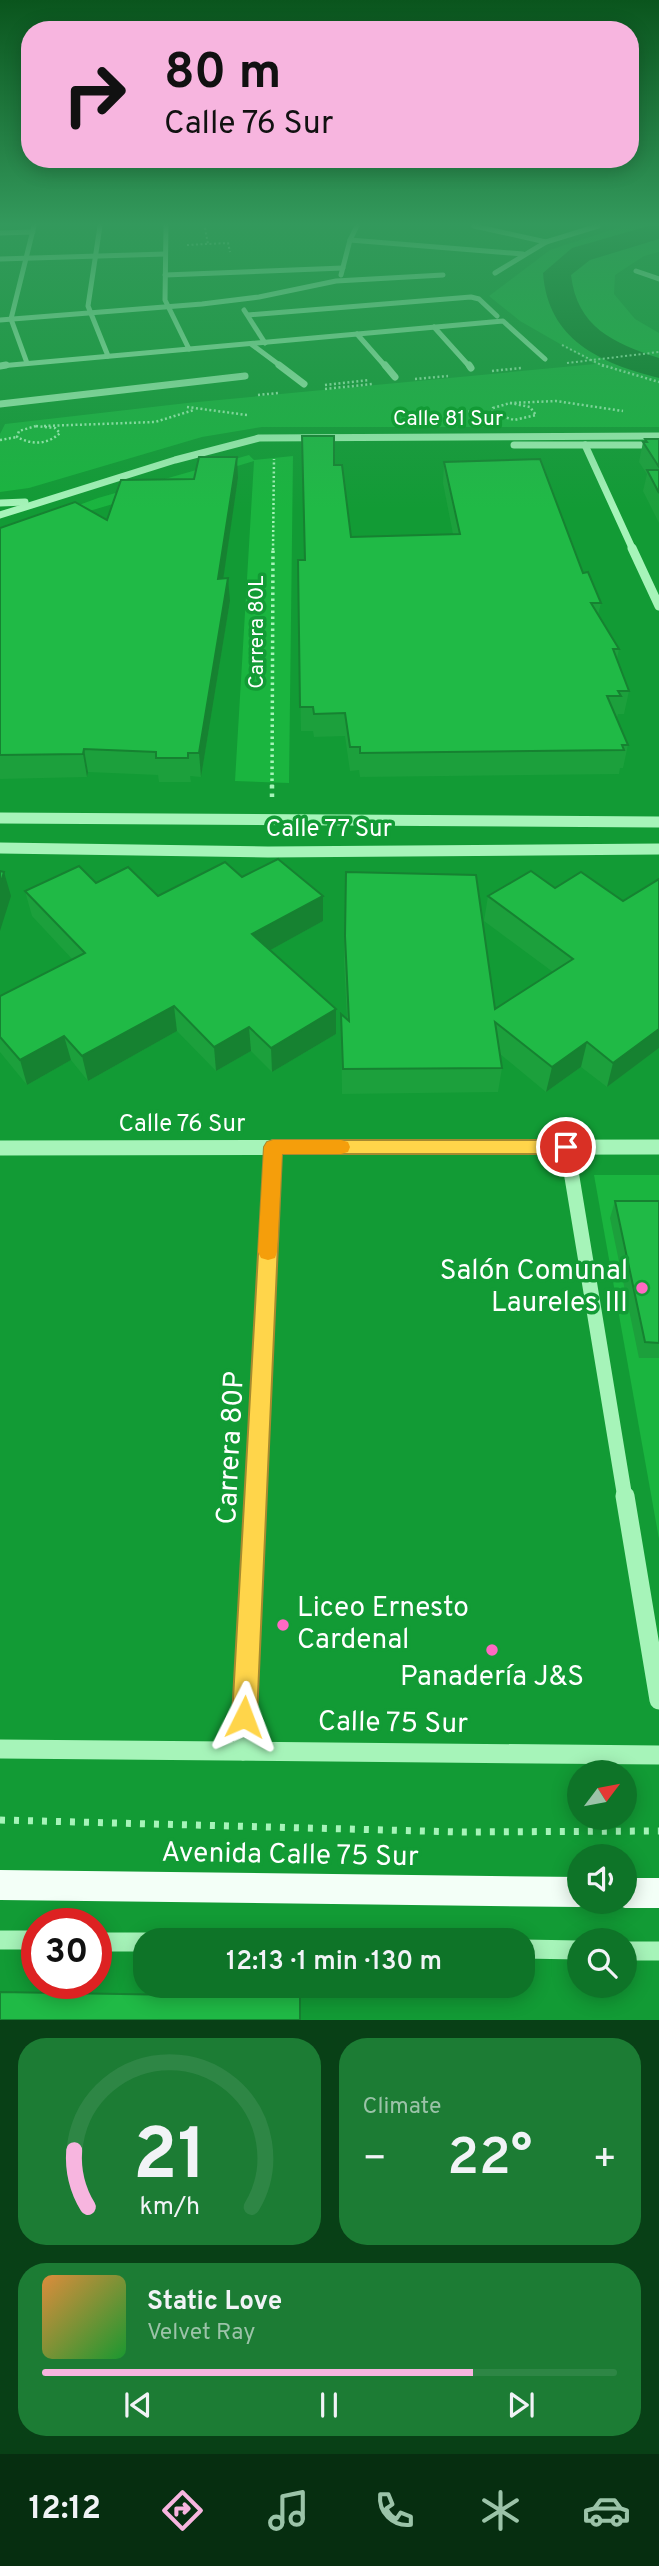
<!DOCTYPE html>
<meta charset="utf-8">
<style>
:root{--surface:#0e7428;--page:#1c7c34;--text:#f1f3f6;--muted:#9bc3a8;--line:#2e8645;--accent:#f7b5df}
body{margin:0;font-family:Overpass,sans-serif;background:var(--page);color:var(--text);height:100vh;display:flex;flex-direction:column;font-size:26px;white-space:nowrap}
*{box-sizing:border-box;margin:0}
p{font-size:23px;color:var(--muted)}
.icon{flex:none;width:38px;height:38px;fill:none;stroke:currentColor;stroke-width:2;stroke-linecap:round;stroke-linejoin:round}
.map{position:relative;height:2020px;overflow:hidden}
.drawer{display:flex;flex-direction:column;gap:18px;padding:18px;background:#084016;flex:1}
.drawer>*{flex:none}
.top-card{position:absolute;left:21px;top:21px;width:618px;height:147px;border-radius:28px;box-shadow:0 4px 18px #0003;background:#f7b5df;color:#111;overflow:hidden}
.needle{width:46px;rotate:58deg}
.buttons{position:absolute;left:567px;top:1760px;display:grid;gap:14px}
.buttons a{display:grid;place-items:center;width:70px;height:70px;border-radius:50%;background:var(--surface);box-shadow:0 4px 18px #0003;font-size:35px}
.speed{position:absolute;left:21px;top:1908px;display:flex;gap:14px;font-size:35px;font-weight:700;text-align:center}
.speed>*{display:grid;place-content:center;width:91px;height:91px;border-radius:50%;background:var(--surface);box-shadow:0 4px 18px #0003;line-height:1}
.speed .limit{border:10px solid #d22;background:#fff;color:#111}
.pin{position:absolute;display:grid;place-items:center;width:60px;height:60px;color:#fff;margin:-30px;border:4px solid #fff;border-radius:50%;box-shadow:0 2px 7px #0007}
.me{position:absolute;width:77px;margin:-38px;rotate:3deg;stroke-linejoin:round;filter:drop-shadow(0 0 5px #0008)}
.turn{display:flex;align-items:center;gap:24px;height:147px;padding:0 28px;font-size:32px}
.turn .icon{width:91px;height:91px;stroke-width:2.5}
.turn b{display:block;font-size:49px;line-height:60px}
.big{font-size:52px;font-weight:600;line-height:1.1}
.drawer .card{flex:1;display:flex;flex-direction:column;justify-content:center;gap:10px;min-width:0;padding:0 24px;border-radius:28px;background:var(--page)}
.drawer .dial{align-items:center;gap:0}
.dial svg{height:182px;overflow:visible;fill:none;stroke:var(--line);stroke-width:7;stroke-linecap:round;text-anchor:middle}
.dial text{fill:var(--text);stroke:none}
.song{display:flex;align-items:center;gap:21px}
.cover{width:84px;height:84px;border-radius:10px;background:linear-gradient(135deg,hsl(30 70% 55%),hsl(130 70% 35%))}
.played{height:7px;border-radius:4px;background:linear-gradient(90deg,var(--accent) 75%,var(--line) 75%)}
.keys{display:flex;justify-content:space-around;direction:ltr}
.heat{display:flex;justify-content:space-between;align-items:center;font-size:38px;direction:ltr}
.drawer .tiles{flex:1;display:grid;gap:18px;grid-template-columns:1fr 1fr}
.card:last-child{grid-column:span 2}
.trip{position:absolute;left:133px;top:1928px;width:402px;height:70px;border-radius:28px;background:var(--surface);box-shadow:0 4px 18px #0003;font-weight:600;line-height:70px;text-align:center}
.menu{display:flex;height:112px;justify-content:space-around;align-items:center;background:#062e10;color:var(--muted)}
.menu .icon{width:49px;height:49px}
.menu .on{color:var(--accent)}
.menu b{font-size:32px;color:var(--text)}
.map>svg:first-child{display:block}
.green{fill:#1ab53f}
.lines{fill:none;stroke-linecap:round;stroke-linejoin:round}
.river{fill:#0b7727;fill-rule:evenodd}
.path-far4{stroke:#a6f4b9;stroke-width:2;stroke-dasharray:2 2.5;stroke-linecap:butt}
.path-far3{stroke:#a6f4b9;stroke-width:2.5;stroke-dasharray:2 2.5;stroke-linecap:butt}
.path-far2{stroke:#a6f4b9;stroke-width:3.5;stroke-dasharray:2.5 3.5;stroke-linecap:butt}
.path-far1{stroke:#a6f4b9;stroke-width:4.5;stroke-dasharray:3.5 5;stroke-linecap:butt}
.path{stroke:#a6f4b9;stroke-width:7;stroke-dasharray:5 9;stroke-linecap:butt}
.minor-far5{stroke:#a6f4b9;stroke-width:5}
.minor-far4{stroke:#a6f4b9;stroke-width:7}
.minor-far3{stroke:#a6f4b9;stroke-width:9}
.minor-far2{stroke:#a6f4b9;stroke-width:11}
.minor-far1{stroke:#a6f4b9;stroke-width:15}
.minor{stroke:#a6f4b9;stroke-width:19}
.major{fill:#f3fff7;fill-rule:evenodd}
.path-bridge{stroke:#a6f4b9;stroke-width:2;stroke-dasharray:2 2.5;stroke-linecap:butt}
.wall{fill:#1ca03c}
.shaded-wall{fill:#168231}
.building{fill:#20ba46;stroke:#168231;stroke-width:2}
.route{fill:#ffd54a;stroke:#a68a30;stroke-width:2}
.slow{fill:#f59e0b}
.poi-dot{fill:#ff69c3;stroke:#129b35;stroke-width:2.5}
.labels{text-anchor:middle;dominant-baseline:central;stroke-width:7;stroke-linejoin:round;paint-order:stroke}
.far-street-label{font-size:21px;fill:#fff;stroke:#129b35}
.street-label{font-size:24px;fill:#fff;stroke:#129b35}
.near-poi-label{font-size:28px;fill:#fff;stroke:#129b35;text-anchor:end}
.near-street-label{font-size:28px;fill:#fff;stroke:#129b35}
</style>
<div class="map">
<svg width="659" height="2020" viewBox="0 0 659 2020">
<rect width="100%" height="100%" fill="#129b35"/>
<g class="green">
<path d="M623 226H659V252L644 256 615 275 614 294 635 319 659 333V427H262L202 437 29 488 0 492V434L5 424 187 403 595 364 520 321 489 296 550 250Z"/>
<path d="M249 455 254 460 293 456 289 783 235 781 254 461C169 486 86 515 0 534L98 498Z"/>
<path d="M594 1175H659V1539Z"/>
</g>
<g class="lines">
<path class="river" d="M648 226H659V239L590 260 571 275C577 327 613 343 659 358V378C600 363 548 340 543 273L572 248Z"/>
<g class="path-far4">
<path d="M205 228 208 244"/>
<path d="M187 245 228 243 230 252"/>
<path d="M562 345 605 367"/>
</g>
<g class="path-far3">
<path d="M602 365 659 382"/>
<path d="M492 371 521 368"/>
<path d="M415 379 448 376"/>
<path d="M325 385 369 380"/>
<path d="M325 389 372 384"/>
<path d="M258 395 278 393"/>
<path d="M510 403 556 401 623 411"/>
<path d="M510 403 530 407 536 415 514 420 492 413 493 408Z"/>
<path d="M187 407 247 415"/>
<path d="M455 411 478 412"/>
<path d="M36 426 55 428 60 433C47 445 32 445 17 437L19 431Z"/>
<path d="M44 426 155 422 194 410"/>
<path d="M0 440 17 437"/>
<path d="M273 550 274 459"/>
</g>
<path class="path-far2" d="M272 787 273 548"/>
<path class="path-far1" d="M272 797V785"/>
<path class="path" d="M0 1820 462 1832 659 1831"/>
<g class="minor-far5">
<path d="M100 226 88 306 108 356"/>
<path d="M166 226 165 300 189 349"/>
<path d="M474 226 546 242"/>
<path d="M0 233 33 232"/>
<path d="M350 240 523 254"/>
<path d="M0 259 165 254"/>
<path d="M636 271 659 279"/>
<path d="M495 273 546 242 598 226"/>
<path d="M165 275 343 268"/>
<path d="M341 275 350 240 357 226"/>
<path d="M244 310 265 343"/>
<path d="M248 315 471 297 479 299 497 316"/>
<path d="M0 320 202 304 259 297 336 281 443 275"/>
<path d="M434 327 470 367"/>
<path d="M357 334 386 367"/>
<path d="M251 344 282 367"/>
<path d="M27 363 11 319 34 226"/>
<path d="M0 366 503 321 545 359"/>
</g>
<g class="minor-far4">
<path d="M279 365 304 384"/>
<path d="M385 365 395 377"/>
<path d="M469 365 471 368"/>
<path d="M0 366 6 365"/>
<path d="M0 404 245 376"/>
<path d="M514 445H659"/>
<path d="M585 445 633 550"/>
<path d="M0 503 25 502"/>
<path d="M0 515 175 460 259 438 659 436"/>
</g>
<path class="minor-far3" d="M632 548 659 606"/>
<g class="minor-far2">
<path d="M0 818 659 822"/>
<path d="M0 848 268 852 659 849"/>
</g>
<g class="minor-far1">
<path d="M567 1147 625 1498"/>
<path d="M0 1148 659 1147"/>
<path d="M256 1498 273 1147"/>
</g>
<g class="minor">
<path d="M625 1496 659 1700"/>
<path d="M0 1749 659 1755"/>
<path d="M243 1751 256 1496"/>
<path d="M0 1940H37"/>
<path d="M96 1942H145"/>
<path d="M523 1949 579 1950"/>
<path d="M625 1951H659"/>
</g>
<g class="major">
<path d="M0 1870 579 1877V1902H590L579 1907 0 1900Z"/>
<path d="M625 1878H659V1908H625L614 1904 625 1902Z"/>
</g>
<path class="path-bridge" d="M567 363 659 352"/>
</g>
<g class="wall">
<path d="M645 439H659V523L643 491 647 474 639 462 643 442H645Z"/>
<path d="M444 462 583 573 601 603 598 615 619 649 617 659 629 691 624 714H618L617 718 628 745 623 768H620L619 774 360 777 359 770 350 771 345 736 314 737 313 731H301L298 560H305L351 537 453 534 443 483Z"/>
<path d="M238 478 223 578 230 601 201 777 190 776 191 782H159L158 775 88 772 87 777 0 779V528L107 520Z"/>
<path d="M346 872 495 1009 553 972 484 921 488 896 555 888 623 901 659 879V1048L607 1087 581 1067 546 1092 500 1054 502 1068 498 1092 342 1094 341 1014 347 1019 344 961Z"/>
<path d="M242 877 323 896V921L270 950 336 1009V1034L272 1072 251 1051 216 1071 177 1031 88 1081 71 1060 27 1085 0 1052V996L73 960 32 916 25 891 96 883 158 896Z"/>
<path d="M615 1201H659V1358H639L610 1218Z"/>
</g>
<g class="shaded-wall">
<path d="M237 457 238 478 220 601 218 579Z"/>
<path d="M228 578 230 601 201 777 199 753Z"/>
<path d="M84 749 88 772 87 777 83 754Z"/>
<path d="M4 872 11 896 0 931V885Z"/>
<path d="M323 896V921L254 959 252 934Z"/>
<path d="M174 1006 177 1031 88 1081 82 1056Z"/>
<path d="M336 1009V1034L272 1072 271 1048Z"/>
<path d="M249 1027 251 1051 216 1071 214 1047Z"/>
<path d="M659 1029V1048L607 1087 613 1063Z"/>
<path d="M64 1036 71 1060 27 1085 20 1060Z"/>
<path d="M587 1042 581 1067 546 1092 552 1067Z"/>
</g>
<g class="building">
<path d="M302 436H334V465H342L351 537 460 534 444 462 540 459 583 573 588 572 601 603H591L619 649H613L629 691H618L621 696H607L628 745H622L624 750 360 753V747H350L345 713 314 714 313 707H300L298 560H305Z"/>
<path d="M645 439H659V467L643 442H647Z"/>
<path d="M199 457H237L218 579 228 578 199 753H188V758H156V752L84 749 83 754 0 755V528L75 502 107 520 121 480 194 479Z"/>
<path d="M647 470H659V493Z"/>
<path d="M278 859 323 896 252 934 336 1009 271 1048 249 1027 214 1047 174 1006 82 1056 64 1036 20 1060 0 1037V996L85 953 25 891 79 866 96 883 128 867 158 896 225 862 242 877Z"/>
<path d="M0 871 4 872 0 885Z"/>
<path d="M531 871 555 888 581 872 623 901 659 879V1029L613 1063 587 1042 552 1067 495 1022 502 1068 343 1069 341 1014 349 1021 345 936 346 872 476 875 495 1009 573 959 488 896Z"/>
<path d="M615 1201H659V1343L645 1342Z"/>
<path d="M0 1992 300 1997V2020H0Z"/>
</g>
<linearGradient id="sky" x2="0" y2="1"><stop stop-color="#0a551d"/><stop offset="0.44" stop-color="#33995c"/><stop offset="1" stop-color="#33995c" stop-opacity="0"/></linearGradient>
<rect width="659" height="509" fill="url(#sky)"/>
<path class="route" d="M273 1140H566L573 1142 575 1147 573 1152 566 1154H282L257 1717 253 1726 244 1730 235 1726 232 1717 264 1147 267 1142Z"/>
<path class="slow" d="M273 1140H341L348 1142 350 1147 348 1152 341 1154H282L277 1252 275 1258 268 1260 261 1258 258 1252 264 1147 267 1142Z"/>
<g class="poi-dot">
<circle cx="642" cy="1288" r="7"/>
<circle cx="283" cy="1625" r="7"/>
<circle cx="492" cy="1650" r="7"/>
</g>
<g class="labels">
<g class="far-street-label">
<text x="448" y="419">Calle 81 Sur</text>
<text transform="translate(257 632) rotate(-90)">Carrera 80L</text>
</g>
<g class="street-label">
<text x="329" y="830">Calle 77 Sur</text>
<text x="182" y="1125">Calle 76 Sur</text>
</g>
<g class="near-poi-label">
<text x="628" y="1272">Salón Comunal<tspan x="628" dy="32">Laureles III</tspan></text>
<text x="297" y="1609" text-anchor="start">Liceo Ernesto<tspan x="297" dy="32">Cardenal</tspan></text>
<text x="492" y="1678" text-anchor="middle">Panadería J&amp;S</text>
</g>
<g class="near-street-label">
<text transform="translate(232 1448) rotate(-87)">Carrera 80P</text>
<text transform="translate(393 1724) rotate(1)">Calle 75 Sur</text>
<text transform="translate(290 1856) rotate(1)">Avenida Calle 75 Sur</text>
</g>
</g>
</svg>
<div class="buttons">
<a><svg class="needle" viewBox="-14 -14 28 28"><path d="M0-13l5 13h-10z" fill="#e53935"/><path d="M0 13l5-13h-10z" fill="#9bc3a8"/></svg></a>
<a><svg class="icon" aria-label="sound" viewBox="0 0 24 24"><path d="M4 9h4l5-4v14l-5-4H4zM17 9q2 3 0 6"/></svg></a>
<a><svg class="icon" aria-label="search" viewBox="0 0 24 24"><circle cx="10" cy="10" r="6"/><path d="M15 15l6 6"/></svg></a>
</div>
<div class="speed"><div class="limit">30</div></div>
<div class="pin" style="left:566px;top:1147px;background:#d93025"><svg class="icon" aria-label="arrive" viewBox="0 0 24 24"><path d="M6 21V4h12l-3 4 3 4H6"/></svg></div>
<svg class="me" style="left:244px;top:1717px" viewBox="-20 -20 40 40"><path d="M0-17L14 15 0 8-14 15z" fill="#ffd54a" stroke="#fff" stroke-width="4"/></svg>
<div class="trip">12:13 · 1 min · 130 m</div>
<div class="top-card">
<div class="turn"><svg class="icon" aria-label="right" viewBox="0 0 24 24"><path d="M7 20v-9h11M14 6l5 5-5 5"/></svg><div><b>80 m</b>Calle 76 Sur</div></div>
</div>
</div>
<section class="drawer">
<div class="tiles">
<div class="card dial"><svg viewBox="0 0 100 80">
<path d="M14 69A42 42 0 1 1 86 69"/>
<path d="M14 69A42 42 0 0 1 8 44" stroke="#f7b5df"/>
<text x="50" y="56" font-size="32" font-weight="700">21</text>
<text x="50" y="72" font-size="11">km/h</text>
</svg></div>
<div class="card"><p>Climate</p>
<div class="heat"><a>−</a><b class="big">22°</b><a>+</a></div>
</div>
<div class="card">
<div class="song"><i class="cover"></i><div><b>Static Love</b><p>Velvet Ray</p></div></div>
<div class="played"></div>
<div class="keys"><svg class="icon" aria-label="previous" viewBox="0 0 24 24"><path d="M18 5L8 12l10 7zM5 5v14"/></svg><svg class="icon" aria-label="pause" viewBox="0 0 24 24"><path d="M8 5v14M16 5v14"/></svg><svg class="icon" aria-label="next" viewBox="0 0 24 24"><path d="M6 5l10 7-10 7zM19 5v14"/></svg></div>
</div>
</div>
</section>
<nav class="menu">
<b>12:12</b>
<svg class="icon on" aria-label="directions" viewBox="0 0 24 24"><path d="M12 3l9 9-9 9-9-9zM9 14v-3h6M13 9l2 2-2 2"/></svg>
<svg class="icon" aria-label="music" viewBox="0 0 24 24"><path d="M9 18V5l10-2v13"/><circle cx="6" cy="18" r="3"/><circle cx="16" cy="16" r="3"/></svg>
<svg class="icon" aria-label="phone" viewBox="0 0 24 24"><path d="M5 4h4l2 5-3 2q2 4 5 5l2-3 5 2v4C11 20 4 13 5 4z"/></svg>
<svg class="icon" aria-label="climate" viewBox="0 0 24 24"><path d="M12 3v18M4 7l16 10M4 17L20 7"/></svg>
<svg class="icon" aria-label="car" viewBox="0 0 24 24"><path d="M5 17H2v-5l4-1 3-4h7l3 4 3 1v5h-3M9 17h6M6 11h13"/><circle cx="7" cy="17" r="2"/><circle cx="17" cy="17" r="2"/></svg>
</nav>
